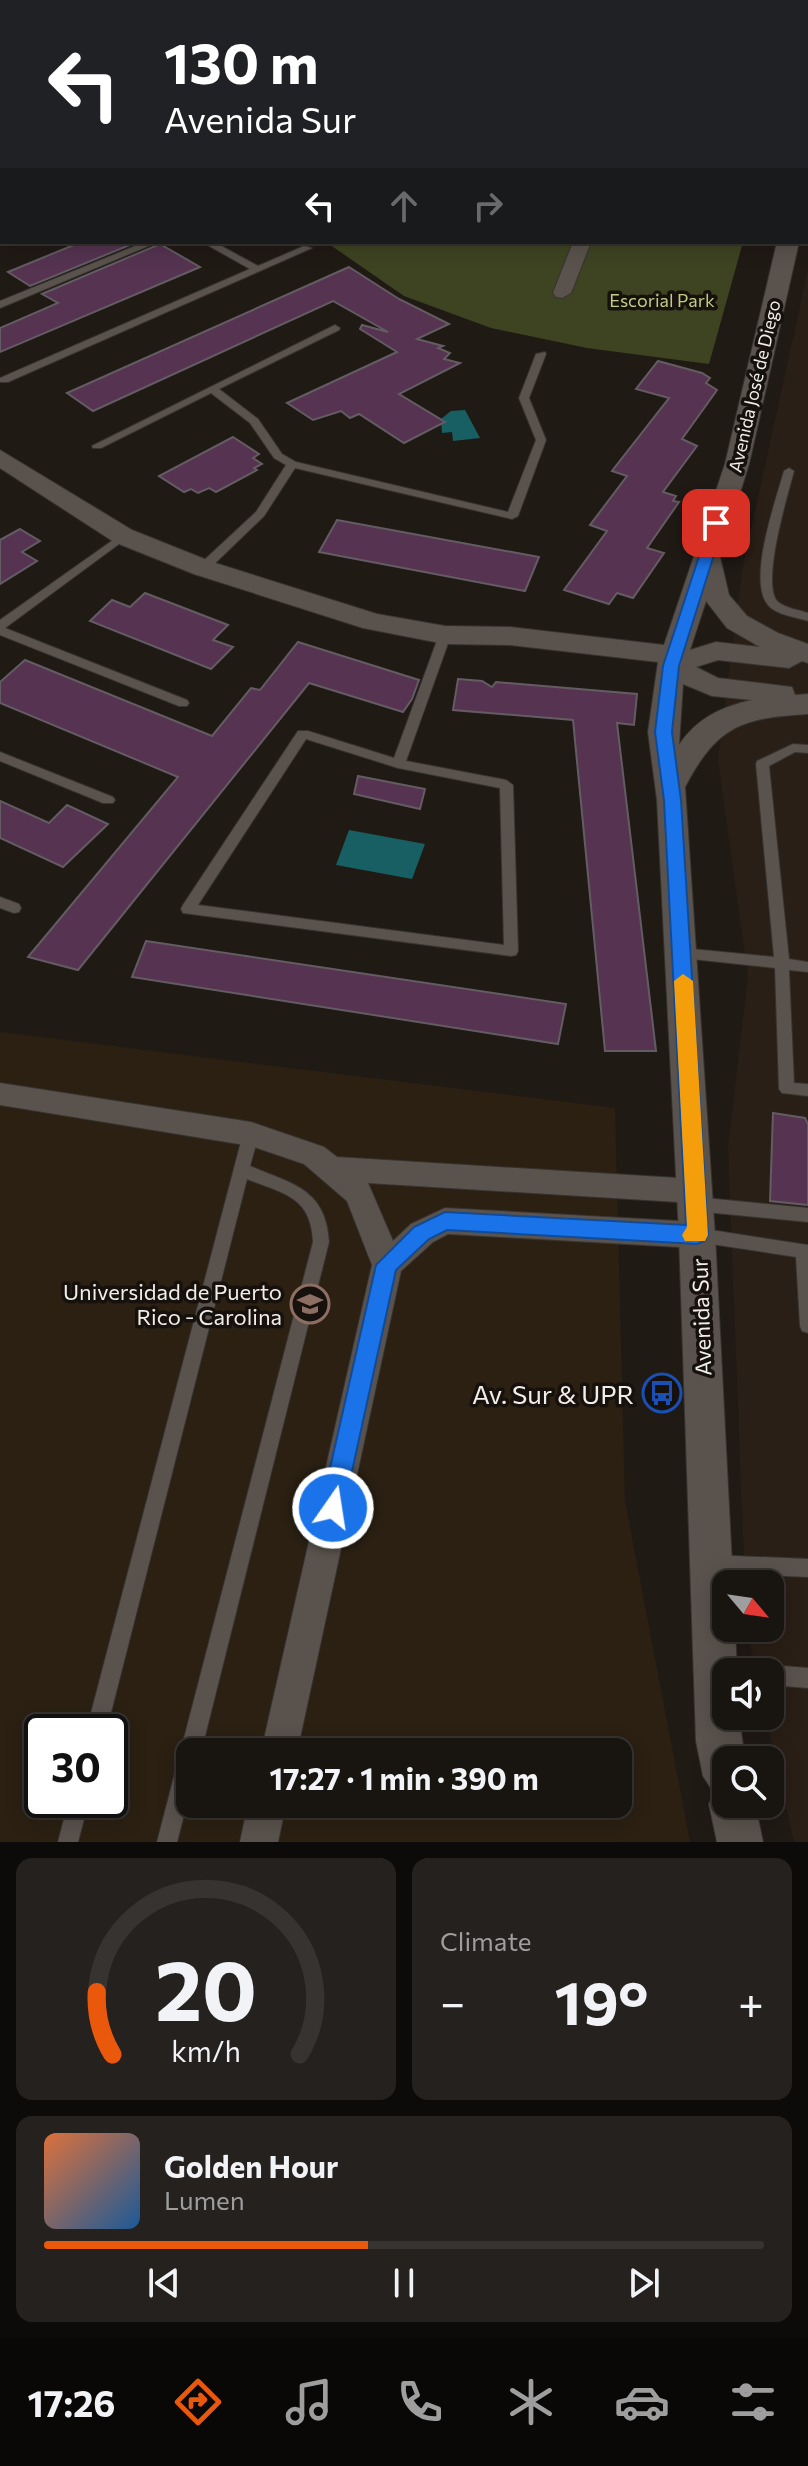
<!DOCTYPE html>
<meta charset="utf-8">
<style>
:root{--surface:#181410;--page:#25211e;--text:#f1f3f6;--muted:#9f9e9f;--line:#363330;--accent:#ea580c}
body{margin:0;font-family:Commissioner,sans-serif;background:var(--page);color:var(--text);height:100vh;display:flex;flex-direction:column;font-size:30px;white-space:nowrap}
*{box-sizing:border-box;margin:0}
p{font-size:26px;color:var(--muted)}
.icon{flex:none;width:44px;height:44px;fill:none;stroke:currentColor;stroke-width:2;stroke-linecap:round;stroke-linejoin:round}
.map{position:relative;height:1842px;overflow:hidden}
.details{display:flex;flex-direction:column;gap:16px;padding:16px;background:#0d0b09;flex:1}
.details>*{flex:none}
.guide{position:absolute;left:0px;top:0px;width:808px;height:244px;box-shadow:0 4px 20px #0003,0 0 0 2px var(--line);background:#202124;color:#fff;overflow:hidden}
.needle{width:52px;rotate:119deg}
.controls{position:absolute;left:712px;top:1570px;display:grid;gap:16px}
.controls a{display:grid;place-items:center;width:72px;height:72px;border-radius:16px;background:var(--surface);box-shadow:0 4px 20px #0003,0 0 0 2px var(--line);font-size:40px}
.speed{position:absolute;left:24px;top:1714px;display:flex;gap:16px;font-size:40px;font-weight:700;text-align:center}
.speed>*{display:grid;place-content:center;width:104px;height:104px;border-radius:50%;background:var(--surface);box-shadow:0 4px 20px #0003,0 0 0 2px var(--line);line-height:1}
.speed .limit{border:4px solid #111;border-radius:12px;background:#fff;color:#111}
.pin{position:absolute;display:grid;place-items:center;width:68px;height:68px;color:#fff;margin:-34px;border-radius:16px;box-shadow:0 4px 12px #0006}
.me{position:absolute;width:88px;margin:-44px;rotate:13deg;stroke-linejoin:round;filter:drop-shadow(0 0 6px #0008)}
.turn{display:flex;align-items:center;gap:28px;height:168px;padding:0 32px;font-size:36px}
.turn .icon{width:104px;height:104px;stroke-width:2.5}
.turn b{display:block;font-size:56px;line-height:68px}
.lanes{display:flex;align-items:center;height:76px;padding:0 32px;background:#0003;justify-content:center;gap:40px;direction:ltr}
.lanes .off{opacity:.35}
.big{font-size:60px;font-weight:700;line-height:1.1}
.details .card{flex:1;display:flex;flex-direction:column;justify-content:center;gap:12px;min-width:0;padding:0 28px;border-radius:16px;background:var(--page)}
.details .dial{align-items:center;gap:0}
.dial svg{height:208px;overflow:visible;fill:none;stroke:var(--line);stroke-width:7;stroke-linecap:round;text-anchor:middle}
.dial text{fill:var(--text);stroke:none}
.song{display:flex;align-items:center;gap:24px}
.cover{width:96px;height:96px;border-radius:12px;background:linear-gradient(135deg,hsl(20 70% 55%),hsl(210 70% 35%))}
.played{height:8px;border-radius:4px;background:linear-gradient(90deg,var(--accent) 45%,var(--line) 45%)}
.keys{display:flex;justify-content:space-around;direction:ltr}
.heat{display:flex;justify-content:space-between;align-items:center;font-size:44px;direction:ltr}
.details .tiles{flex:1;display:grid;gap:16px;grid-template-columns:1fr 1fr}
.card:last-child{grid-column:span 2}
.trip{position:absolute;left:176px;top:1738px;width:456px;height:80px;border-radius:16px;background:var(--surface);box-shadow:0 4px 20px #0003,0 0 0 2px var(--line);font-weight:700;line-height:80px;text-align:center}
.dock{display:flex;height:128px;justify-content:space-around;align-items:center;background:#0a0806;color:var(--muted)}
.dock .icon{width:56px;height:56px}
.dock .current{color:var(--accent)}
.dock b{font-size:36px;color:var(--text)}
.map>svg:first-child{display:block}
.built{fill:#2a1f16}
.education{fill:#2b2012;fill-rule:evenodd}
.green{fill:#3e4422}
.water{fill:#175f62}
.building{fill:#553351;stroke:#635c62;stroke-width:2}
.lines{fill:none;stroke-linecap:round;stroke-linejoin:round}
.service-casing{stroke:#373331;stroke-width:2}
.minor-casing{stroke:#373331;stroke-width:2}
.tertiary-casing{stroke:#373331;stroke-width:2}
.service{fill:#5a534d;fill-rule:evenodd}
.minor{fill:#5a534d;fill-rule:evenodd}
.tertiary{fill:#5a534d;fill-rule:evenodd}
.route{fill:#1a73e8;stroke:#114b97;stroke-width:2}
.slow{fill:#f59e0b}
.labels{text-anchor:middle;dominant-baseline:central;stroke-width:7;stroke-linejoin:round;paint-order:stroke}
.far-park-label{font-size:18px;fill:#becd83;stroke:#16110c}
.far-street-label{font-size:18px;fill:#f1ede9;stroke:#16110c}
.poi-label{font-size:22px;fill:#f1ede9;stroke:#16110c;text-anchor:end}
.street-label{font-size:22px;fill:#f1ede9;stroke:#16110c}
.near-poi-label{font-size:26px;fill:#f1ede9;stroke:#16110c;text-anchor:end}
</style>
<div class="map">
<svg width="808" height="1842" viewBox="0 0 808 1842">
<rect width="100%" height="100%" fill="#201a15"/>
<path class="built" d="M808 270V1842H794L766 1716H770V1672H756L747 1628H770V1584H745L728 1148 748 976 718 760 743 566Z"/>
<path class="education" d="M0 1032 615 1108 625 1501 690 1842H0ZM42 1732H110V1800H42ZM190 1752H618V1804H190Z"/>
<g class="green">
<path d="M481 0H808L806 16V2H474Z"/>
<path d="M326 242H743L709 364 587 348 491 328 404 296Z"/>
</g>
<g class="water">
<path d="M465 410 480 438 453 441 452 432 442 433 441 419 451 411Z"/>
<path d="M349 830 425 844 412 879 336 865Z"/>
</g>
<g class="building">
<path d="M81 242H137L30 286 8 272Z"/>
<path d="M160 244 200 267 0 352V328L58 303 42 294Z"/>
<path d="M349 267 399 299 449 324 417 339 443 346 438 348 450 353 444 359 460 363 399 394 445 422 404 443 359 414 350 418 341 411 313 420 287 403 397 352 360 329 362 325 388 332 333 301 93 411 67 393Z"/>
<path d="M658 361 702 373 710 378 706 383 717 390 682 439 697 446 663 492 676 496 673 501 679 502 647 548 664 553 633 598 617 593 609 604 564 590 607 531 590 525 627 476 612 471 669 398 636 389Z"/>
<path d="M233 437 259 454 253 458 262 464 254 468 257 470 216 492 209 488 198 493 191 489 184 492 159 476Z"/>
<path d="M337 520 539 557 525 591 319 552Z"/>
<path d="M20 529 40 541 22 552 37 561 0 584V540Z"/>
<path d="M145 593 228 625 213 640 233 647 211 669 90 621 112 600 130 607Z"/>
<path d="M298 642 419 680 412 699 403 712 309 683 78 970 28 957 178 777 0 703V682L25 660 212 736 251 688 260 690Z"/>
<path d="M458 679 482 681 492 687 496 682 637 694 634 725 617 723 656 1051H605L573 720 453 710Z"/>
<path d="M358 776 425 789 420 809 354 794Z"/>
<path d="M0 801 49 823 67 805 108 824 63 867 0 838Z"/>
<path d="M146 941 566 1004 558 1044 132 977Z"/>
<path d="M773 1113 805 1118 808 1124V1205L770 1201Z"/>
</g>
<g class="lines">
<defs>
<g id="service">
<path d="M246 0H267L264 2H243Z"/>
<path d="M447 0H455V1L448 2Z"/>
<path d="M2 118V124L0 125V119Z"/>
<path d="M2 229V235L0 236V230Z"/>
<path d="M145 242H158L0 308V301Z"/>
<path d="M202 242H214L258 266 304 246 312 248 8 382H0V378L250 269Z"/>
<path d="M335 325 340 328 339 330 219 389 258 419 282 454 296 462 508 512 536 440 519 398 536 354 545 352 546 354 529 398 546 440 518 516 512 519 295 468 264 516 207 571H199V565L256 512 286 465 274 458 250 423 211 393 101 448H93L92 446Z"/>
<path d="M789 468 794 471C788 494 760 585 778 602 785 608 799 610 808 613V621C796 617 776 615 768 605 747 580 776 500 784 471Z"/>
<path d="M123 533 127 534V538L5 628 187 700 189 703 187 706H179L0 635V620Z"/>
<path d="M445 631 451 635 406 761 506 780 513 785 518 951 516 955 511 956 183 913 181 909 183 905 298 731H308L394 758 439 635ZM306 739 398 768 500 788 504 945 198 905Z"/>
<path d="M793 744 808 745V753L795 752 769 766 789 959 808 962V972L789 970 794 1083 808 1084V1096L782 1093 779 1089 775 968 682 958 677 957 675 953 677 949 682 948 774 957 756 764 757 761Z"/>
<path d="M0 752 113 797 115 800 113 803H103L0 761Z"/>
<path d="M0 897 19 904 21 908 19 912 14 913 0 908Z"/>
<path d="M251 1128 256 1130 259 1134 250 1166C293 1184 326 1189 329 1242L201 1752H190V1792L177 1842H157L313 1242C311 1196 284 1194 247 1179L106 1732H86L243 1134 246 1130Z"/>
<path d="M695 1197 808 1208V1222L695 1211 689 1209 687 1204 689 1199Z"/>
<path d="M698 1228 808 1245V1333L802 1331 800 1326 796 1257 698 1242 692 1240 690 1235 692 1230Z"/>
<path d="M712 1555 808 1559V1577L712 1573 706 1570 703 1564 706 1558Z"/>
<path d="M770 1665 808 1668V1688L770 1685V1672H762L763 1668Z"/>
<path d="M69 1800H89L78 1842H58Z"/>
</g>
<g id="minor">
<rect x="0" y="51" width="2" height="10"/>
<path d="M573 242H591L571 293 562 298 556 297 553 293Z"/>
<path d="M0 1083 251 1122 324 1147 337 1157 694 1179 704 1182 709 1191 704 1200 694 1203 368 1183 393 1241 411 1224 445 1208 697 1222 708 1226 712 1235 708 1244 697 1248 448 1234 433 1242 401 1271 297 1752H261L372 1265 347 1201 304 1164 251 1146 0 1105Z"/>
<path d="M248 1804H286L278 1842H240Z"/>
</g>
<g id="tertiary">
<path d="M806 150H808L806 169Z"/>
<path d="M777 242H799L749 464 720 557 729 595 747 616 778 633 808 644V663L802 661 789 668 718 660 696 667 718 678 792 687 795 695 808 694V714C741 718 717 726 685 787L715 1235 733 1584H726V1628H735L737 1672H726V1716H739L745 1760H726V1804H755L763 1842H717L709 1804 714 1793 703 1776 696 1741 679 1235 657 800 648 732 658 662 510 645 445 644 363 628 194 574 114 542 0 468V450L132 530 212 562 377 614 445 626 510 627 664 645 725 464ZM706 601 727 628 760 647 716 642 690 650ZM683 684 712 696 752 700C721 707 697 718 679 745Z"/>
</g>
</defs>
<use href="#service" class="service-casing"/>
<use href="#minor" class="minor-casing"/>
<use href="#tertiary" class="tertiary-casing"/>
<use href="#service" class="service"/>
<use href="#minor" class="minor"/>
<use href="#tertiary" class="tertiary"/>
</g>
<path class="route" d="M711 520 724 523 679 666 672 732 681 800 708 1235 705 1241 697 1244 447 1230 429 1239 396 1270 344 1508 341 1516 333 1520 324 1516 321 1508 376 1265 414 1227 445 1212 686 1225 664 800 655 732 663 666Z"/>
<path class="slow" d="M683 974 693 981 708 1235 705 1241H685L682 1235 687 1227 674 981Z"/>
<defs>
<symbol id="university-ring" viewBox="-11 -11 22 22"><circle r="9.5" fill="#16110c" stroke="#8d6e63" stroke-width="1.5"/><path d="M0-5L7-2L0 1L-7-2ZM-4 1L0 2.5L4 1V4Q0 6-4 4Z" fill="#8d6e63"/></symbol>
<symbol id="bus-ring" viewBox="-11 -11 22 22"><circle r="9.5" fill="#16110c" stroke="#1a4fb4" stroke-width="1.5"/><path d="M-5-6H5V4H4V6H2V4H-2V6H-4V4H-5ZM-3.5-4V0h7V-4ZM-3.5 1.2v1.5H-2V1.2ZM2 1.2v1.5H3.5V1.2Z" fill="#1a4fb4"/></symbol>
</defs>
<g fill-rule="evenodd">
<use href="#university-ring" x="288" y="1282" width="44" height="44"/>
<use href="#bus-ring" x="640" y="1371" width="44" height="44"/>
</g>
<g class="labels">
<g class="far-park-label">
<text x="662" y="300">Escorial Park</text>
</g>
<g class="far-street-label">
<text transform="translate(754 386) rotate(-77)">Avenida José de Diego</text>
</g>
<g class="poi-label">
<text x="282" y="1291">Universidad de Puerto<tspan x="282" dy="25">Rico - Carolina</tspan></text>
</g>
<g class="street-label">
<text transform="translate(701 1317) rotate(-92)">Avenida Sur</text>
</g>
<g class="near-poi-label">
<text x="634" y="1393">Av. Sur &amp; UPR</text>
</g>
</g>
</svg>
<div class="controls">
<a><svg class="needle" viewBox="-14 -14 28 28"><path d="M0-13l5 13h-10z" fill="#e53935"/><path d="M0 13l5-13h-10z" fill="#9f9e9f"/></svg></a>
<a><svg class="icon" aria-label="sound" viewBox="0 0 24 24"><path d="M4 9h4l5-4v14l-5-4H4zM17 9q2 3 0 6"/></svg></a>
<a><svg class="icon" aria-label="search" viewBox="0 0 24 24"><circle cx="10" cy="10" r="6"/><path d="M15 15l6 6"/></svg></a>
</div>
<div class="speed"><div class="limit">30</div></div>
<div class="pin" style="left:716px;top:523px;background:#d93025"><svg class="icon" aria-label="arrive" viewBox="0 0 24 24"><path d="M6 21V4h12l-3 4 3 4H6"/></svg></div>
<svg class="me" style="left:333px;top:1508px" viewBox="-20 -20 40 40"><circle r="17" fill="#1a73e8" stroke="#fff" stroke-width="3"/><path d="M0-11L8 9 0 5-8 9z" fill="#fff"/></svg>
<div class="trip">17:27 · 1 min · 390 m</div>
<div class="guide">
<div class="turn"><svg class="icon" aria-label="left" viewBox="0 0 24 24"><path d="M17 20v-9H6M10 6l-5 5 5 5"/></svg><div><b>130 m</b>Avenida Sur</div></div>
<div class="lanes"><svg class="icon" aria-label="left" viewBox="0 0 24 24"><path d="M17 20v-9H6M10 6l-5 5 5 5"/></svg><svg class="icon off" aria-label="ahead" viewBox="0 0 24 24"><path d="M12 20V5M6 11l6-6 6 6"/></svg><svg class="icon off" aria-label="right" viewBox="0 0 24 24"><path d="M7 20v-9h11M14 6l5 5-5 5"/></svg></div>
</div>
</div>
<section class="details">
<div class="tiles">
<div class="card dial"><svg viewBox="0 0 100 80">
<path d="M14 69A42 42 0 1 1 86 69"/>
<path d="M14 69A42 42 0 0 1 8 45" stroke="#ea580c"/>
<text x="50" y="56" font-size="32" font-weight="700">20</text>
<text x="50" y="72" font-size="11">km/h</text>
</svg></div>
<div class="card"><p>Climate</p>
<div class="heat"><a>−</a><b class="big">19°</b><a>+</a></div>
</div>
<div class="card">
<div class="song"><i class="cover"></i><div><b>Golden Hour</b><p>Lumen</p></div></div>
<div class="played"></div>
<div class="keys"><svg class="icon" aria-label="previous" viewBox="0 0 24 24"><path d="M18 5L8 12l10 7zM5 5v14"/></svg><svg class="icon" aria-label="pause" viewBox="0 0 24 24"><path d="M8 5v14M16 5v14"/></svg><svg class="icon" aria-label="next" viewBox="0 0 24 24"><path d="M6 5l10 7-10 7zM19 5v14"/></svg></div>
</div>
</div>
</section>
<nav class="dock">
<b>17:26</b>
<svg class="icon current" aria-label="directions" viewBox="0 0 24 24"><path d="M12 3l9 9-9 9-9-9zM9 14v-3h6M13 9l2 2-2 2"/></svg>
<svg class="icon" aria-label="music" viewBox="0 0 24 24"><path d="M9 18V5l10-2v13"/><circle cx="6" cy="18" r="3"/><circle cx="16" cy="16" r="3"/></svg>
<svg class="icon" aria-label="phone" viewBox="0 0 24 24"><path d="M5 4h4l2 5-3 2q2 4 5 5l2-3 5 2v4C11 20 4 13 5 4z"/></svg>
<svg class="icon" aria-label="climate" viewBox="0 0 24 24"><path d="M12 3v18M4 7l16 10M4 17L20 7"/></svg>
<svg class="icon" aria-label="car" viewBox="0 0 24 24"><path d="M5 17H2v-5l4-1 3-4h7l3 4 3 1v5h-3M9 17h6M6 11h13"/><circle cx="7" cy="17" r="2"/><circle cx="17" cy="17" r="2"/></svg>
<svg class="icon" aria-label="filters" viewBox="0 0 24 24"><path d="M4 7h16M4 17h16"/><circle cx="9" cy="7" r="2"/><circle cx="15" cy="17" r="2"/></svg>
</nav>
